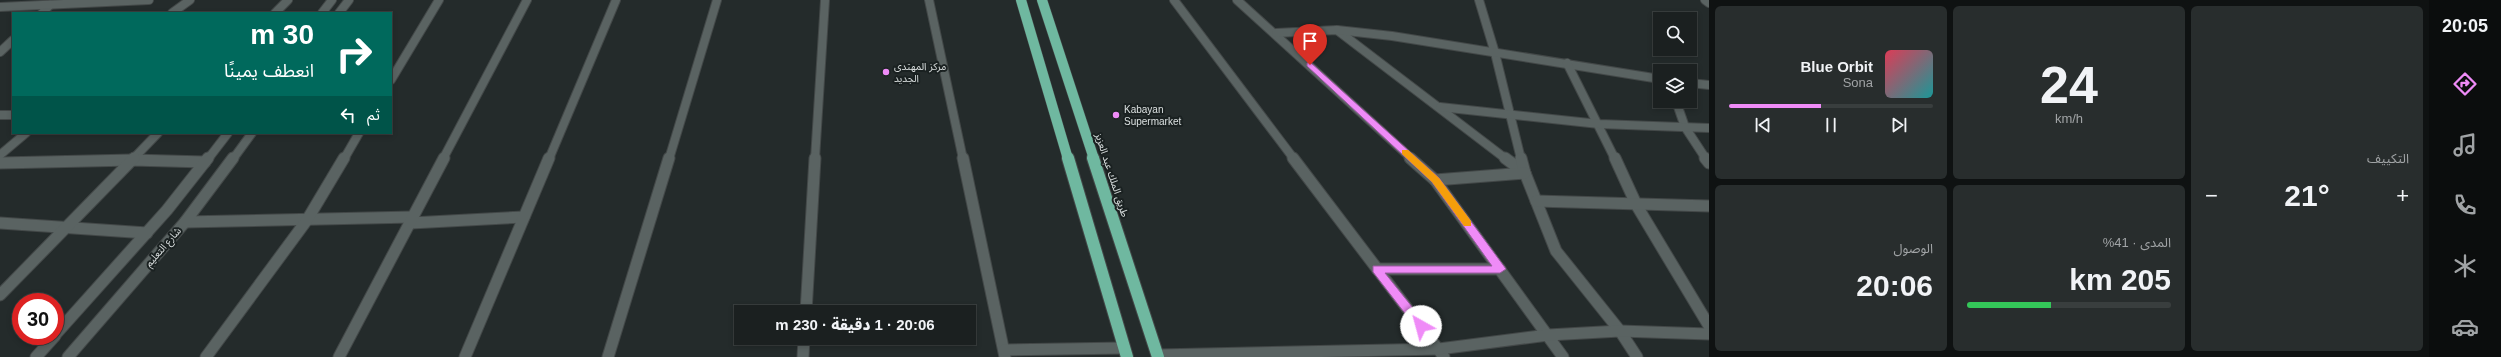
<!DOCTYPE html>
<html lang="ar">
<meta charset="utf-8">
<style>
:root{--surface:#1b2020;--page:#282d2d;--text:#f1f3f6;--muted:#a0a3a5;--line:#393e3e;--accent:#ef8bf7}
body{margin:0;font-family:Helvetica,"Noto Sans Arabic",sans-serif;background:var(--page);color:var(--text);direction:rtl;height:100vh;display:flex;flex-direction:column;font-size:15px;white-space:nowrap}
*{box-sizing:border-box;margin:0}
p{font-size:13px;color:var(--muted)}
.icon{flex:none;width:22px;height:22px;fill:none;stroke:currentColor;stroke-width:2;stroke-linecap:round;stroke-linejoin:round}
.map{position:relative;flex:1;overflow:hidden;direction:ltr}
.side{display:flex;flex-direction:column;gap:6px;padding:6px;background:#0f1212;width:720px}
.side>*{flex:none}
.hud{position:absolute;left:12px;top:12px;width:380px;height:122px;border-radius:0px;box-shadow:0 2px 6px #0003,0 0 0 1px var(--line);direction:rtl;background:#00695c;color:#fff;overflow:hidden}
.buttons{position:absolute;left:1653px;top:12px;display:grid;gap:8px}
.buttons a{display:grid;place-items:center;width:44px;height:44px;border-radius:0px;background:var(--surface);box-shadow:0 2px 6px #0003,0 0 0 1px var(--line);font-size:20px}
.speed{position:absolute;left:12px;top:293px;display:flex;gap:8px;font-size:20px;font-weight:700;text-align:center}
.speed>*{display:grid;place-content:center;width:52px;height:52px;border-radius:50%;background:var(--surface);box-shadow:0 2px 6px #0003,0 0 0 1px var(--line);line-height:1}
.speed .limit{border:6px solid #d22;background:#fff;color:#111}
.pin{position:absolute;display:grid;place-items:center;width:34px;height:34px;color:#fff;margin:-41px -17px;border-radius:50% 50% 50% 0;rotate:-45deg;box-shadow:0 0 4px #0007}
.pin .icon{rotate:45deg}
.me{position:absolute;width:44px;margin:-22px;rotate:322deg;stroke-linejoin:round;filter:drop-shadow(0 0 3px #0008)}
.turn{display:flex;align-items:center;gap:14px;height:84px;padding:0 12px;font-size:18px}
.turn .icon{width:52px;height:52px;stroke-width:2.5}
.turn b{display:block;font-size:28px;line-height:34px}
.then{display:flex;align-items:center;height:38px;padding:0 12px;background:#0003;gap:8px;font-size:15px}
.big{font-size:30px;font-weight:800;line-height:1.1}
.side .widget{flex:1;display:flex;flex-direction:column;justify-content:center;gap:6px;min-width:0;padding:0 14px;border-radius:6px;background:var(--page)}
.side .dial{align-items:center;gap:0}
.dial b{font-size:52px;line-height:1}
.song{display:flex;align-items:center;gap:12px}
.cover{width:48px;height:48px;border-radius:6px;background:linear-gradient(135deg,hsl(350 70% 55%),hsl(180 70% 35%))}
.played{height:4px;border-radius:2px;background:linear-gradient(90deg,var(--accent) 45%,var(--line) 45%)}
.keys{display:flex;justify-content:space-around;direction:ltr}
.heat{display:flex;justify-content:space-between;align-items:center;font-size:22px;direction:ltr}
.charge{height:6px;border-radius:3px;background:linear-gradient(90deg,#34c759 41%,var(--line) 0)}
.side .tiles{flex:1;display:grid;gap:6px;grid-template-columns:repeat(3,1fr)}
.widget:first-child{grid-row:span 2}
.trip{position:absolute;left:734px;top:305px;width:242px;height:40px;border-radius:0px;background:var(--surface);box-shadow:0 2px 6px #0003,0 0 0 1px var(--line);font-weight:800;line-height:40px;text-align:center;direction:rtl}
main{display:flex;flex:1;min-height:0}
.dock{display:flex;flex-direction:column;width:72px;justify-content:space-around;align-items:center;background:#0b0d0d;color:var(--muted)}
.dock .icon{width:28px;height:28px}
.dock .current{color:var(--accent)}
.dock b{font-size:18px;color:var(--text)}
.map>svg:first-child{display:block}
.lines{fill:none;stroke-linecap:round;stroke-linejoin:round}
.minor-far1-casing{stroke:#434848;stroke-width:10}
.minor-casing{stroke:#434848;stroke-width:13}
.tertiary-far1-casing{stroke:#434848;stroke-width:10}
.tertiary-casing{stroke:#434848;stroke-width:13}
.trunk-far1-casing{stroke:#434848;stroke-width:11}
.trunk-casing{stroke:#434848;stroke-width:14}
.minor-far1{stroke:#5a6362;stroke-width:8}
.minor{stroke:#5a6362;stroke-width:11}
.tertiary-far1{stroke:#5a6362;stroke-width:8}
.tertiary{stroke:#5a6362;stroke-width:11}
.trunk-far1{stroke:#6fb8a0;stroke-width:10}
.trunk{stroke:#6fb8a0;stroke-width:12}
.route{fill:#ef8bf7;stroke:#9b5aa1}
.slow{fill:#f59e0b}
.poi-dot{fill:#ef8bf7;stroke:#1a2121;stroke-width:1.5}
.labels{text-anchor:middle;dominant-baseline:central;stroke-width:4;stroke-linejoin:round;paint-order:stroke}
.poi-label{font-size:10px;fill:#dbe0e0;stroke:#1a2121;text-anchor:start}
.street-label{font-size:10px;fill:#dbe0e0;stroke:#1a2121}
</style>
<main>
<nav class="dock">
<b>20:05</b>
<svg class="icon current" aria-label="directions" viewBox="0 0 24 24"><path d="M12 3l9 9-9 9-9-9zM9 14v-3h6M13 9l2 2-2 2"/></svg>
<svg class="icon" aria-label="music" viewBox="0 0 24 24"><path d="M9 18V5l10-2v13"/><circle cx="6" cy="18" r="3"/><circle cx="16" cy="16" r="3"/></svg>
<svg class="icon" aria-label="phone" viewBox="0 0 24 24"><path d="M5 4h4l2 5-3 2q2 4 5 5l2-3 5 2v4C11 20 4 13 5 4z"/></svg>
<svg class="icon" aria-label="climate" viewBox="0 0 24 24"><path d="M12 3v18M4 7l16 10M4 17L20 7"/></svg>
<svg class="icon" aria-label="car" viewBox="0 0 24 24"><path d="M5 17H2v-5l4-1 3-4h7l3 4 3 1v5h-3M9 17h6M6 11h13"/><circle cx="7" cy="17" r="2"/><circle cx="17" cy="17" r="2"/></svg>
</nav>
<section class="side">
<div class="tiles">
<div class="widget"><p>التكييف</p>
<div class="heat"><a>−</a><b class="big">21°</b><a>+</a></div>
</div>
<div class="widget dial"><b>24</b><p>km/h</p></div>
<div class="widget">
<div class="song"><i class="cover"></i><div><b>Blue Orbit</b><p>Sona</p></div></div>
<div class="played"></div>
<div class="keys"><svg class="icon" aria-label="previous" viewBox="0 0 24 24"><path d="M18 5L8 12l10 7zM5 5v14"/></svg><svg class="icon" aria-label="pause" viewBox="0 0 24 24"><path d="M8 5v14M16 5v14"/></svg><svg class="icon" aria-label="next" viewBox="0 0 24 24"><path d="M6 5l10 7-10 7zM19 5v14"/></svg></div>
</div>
<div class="widget"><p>المدى · 41%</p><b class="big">205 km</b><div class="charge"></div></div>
<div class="widget"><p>الوصول</p><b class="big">20:06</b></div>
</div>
</section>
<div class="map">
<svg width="1709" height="357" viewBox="0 0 1709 357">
<rect width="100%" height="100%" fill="#242b2b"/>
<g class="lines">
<defs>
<g id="minor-far1">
<path d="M929 0 963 159"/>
<path d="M1174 0 1294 159"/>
<path d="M1237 0 1412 159"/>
<path d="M1479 0 1495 53 1521 159"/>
<path d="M42 13 50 5"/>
<path d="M172 13 190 0"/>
<path d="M275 13 288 0"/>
<path d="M1337 30 1506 159"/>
<path d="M1276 33 1337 30 1392 36 1660 79"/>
<path d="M0 52 13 40"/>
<path d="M1567 63 1615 159"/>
<path d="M391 80 439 0"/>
<path d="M1690 83 1709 85"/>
<path d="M1676 101 1685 127 1706 159"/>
<path d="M1440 107 1599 124 1709 128"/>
<path d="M0 115H13"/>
<path d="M0 155 26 133"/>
<path d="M133 159 158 133"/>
<path d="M344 159 359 133"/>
<path d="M443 159 527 0"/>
<path d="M549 159 616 0"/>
<path d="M669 159 717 0"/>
<path d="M815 159 825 0"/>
</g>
<g id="minor">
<path d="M963 158 1005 357"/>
<path d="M1293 158 1444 357"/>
<path d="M1410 158 1435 180 1563 357"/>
<path d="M1505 158 1525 173"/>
<path d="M1521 158 1525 173 1556 251 1620 331 1637 357"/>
<path d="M1615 158 1637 206 1709 326"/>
<path d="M1705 158 1709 163"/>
<path d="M0 163 132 160 205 162"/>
<path d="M1435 180 1525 173"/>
<path d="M1536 201 1709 206"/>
<path d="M185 222 413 217"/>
<path d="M0 223 147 233"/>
<path d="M411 223 524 217"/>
<path d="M1377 269H1500"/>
<path d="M0 295 134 158"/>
<path d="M806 312 815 158"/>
<path d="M1004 350 1124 348"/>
<path d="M1158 355 1439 349 1548 335 1620 331 1709 334"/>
<path d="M206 357 307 220 344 158"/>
<path d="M339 357 444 158"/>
<path d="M465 357 549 158"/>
<path d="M608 357 669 158"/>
<path d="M803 357 804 338"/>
</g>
<g id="tertiary-far1">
<path d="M1705 0 1709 3"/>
<path d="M0 7 149 0"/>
<path d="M322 13 332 0"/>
<path d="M339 13 349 0"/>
<path d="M208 159 228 133"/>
<path d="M233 159 252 133"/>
</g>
<g id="tertiary">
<path d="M55 335 167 210 208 158"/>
<path d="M36 357 55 336"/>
<path d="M68 357 185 222 233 158"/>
</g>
<g id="trunk-far1">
<path d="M1021 0 1068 159"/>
<path d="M1042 0 1094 159"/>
</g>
<g id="trunk">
<path d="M1068 158 1127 357"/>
<path d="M1093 158 1158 357"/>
</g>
</defs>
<use href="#minor-far1" class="minor-far1-casing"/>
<use href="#minor" class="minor-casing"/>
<use href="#tertiary-far1" class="tertiary-far1-casing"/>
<use href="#tertiary" class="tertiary-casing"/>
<use href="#trunk-far1" class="trunk-far1-casing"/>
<use href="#trunk" class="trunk-casing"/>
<use href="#minor-far1" class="minor-far1"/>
<use href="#minor" class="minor"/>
<use href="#tertiary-far1" class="tertiary-far1"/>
<use href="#tertiary" class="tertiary"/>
<use href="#trunk-far1" class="trunk-far1"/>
<use href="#trunk" class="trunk"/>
</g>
<path class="route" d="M1310 62 1439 178 1506 269 1500 273H1385L1425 323V329H1417L1373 272V266H1492L1432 182 1307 66V63Z"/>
<path class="slow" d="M1402 150H1408L1439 178 1471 221V226H1464L1432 182 1402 154Z"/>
<g class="poi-dot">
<circle cx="886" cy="72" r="4"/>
<circle cx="1116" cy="115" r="4"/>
</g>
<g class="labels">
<g class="poi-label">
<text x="894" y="66">مركز المهتدى<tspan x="894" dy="12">الجديد</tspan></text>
<text x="1124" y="109">Kabayan<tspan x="1124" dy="12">Supermarket</tspan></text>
</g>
<g class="street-label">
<text transform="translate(1112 175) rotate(72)">طريق الملك عبد العزيز</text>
<text transform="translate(163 247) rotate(-49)">شارع التعليم</text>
</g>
</g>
</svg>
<div class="buttons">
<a><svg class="icon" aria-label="search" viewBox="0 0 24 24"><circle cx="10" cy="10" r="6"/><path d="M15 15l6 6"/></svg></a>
<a><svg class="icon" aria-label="layers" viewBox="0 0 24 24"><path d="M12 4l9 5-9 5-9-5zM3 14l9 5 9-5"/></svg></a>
</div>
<div class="speed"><div class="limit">30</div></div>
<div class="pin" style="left:1310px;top:65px;background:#d93025"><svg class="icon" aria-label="arrive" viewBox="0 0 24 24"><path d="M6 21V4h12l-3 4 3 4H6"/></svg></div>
<svg class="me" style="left:1421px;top:326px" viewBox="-20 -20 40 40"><circle r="19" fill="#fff"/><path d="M0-13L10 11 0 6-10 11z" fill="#ef8bf7"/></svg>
<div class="trip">20:06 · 1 دقيقة · 230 m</div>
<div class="hud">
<div class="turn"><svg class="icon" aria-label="right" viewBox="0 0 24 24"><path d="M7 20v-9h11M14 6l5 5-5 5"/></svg><div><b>30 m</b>انعطف يمينًا</div></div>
<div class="then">ثم<svg class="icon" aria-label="left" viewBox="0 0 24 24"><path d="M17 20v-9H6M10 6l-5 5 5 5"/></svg></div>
</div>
</div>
</main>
